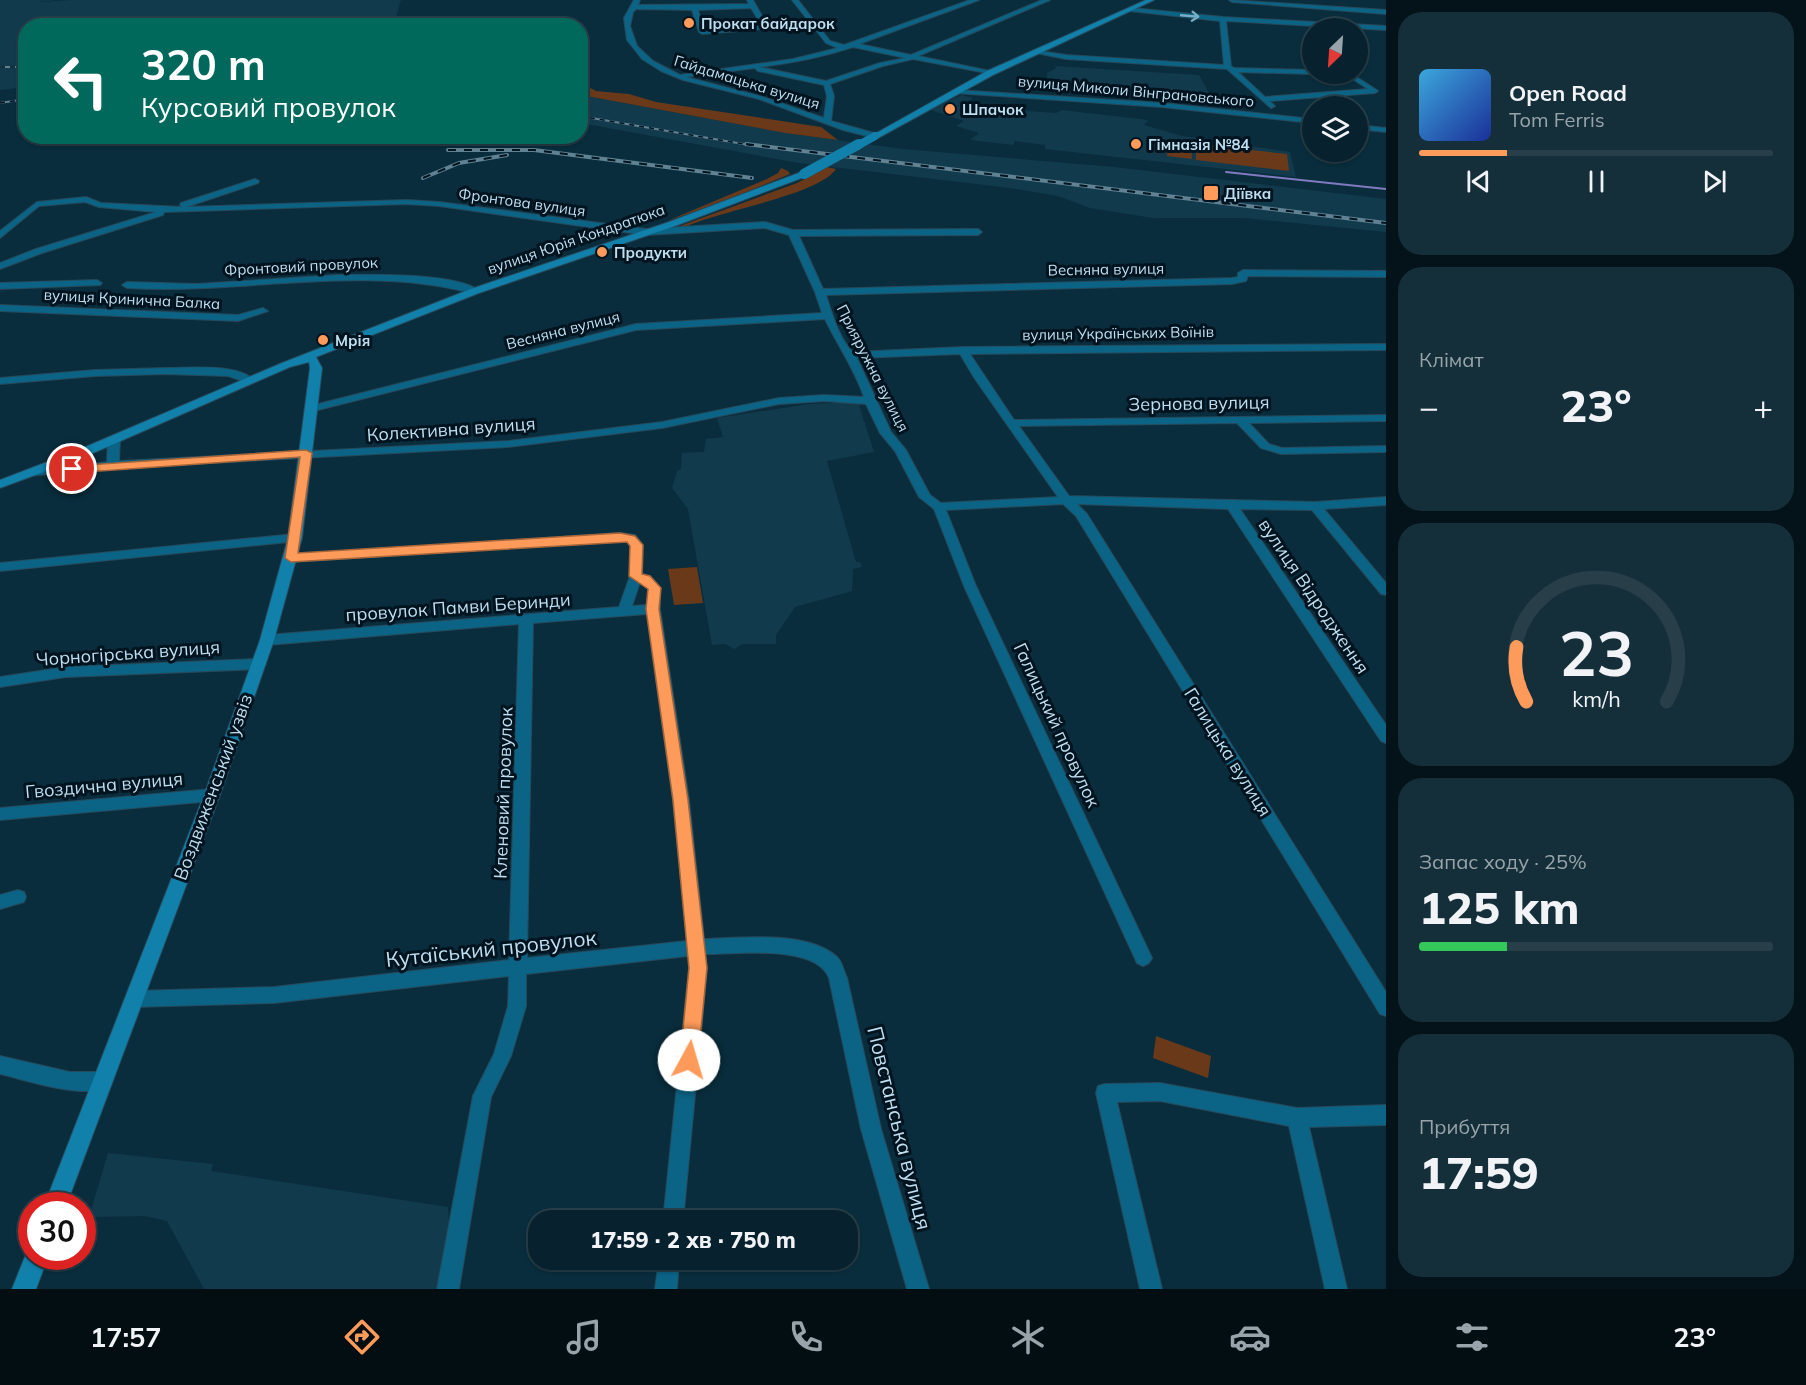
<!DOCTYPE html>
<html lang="uk">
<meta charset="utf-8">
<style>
:root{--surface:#07222e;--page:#152f3a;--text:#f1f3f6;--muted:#98a4aa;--line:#283f4a;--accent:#ff9b5a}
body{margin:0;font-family:Mulish,sans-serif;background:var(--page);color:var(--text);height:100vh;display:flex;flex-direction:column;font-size:22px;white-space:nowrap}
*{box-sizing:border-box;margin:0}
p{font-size:20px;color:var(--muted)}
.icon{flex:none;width:33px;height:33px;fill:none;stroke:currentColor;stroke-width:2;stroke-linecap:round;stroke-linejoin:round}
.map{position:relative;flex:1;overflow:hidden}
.side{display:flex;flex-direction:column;gap:12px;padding:12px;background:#041319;width:420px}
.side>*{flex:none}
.top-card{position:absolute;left:18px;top:18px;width:570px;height:126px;border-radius:24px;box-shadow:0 2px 4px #0004,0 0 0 2px var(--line);background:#00695c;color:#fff;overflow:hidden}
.needle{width:39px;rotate:205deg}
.controls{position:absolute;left:1302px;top:18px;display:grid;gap:12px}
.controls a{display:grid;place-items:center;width:66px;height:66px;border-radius:50%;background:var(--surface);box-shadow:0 2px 4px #0004,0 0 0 2px var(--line);font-size:30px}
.speed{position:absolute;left:18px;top:1192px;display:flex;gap:12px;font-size:30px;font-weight:700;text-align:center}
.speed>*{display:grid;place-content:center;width:78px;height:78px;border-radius:50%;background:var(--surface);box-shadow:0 2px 4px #0004,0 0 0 2px var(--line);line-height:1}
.speed .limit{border:9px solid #d22;background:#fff;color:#111}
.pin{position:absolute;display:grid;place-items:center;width:51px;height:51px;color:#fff;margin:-26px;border:3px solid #fff;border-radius:50%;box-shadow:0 2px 6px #0007}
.me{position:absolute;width:66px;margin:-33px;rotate:6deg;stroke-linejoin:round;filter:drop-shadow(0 0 4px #0008)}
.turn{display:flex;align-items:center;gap:21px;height:126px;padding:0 24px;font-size:27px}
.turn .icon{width:78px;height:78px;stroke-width:2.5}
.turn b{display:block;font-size:42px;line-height:51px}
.big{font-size:45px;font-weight:800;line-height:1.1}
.side .tile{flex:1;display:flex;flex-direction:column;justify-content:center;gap:9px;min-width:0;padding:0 21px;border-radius:24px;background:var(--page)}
.side .dial{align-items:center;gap:0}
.dial svg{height:156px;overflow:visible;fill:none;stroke:var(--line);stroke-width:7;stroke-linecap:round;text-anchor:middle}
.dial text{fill:var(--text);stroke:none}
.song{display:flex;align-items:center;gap:18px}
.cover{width:72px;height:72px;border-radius:9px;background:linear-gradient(135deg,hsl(200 70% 55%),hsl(230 70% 35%))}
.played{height:6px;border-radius:3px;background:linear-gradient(90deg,var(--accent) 25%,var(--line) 25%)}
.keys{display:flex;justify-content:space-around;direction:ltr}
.heat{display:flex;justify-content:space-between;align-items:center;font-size:33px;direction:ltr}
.charge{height:9px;border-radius:4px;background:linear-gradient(90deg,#34c759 25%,var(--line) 0)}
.trip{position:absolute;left:528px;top:1210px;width:330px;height:60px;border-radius:24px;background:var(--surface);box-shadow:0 2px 4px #0004,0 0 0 2px var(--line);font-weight:800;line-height:60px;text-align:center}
.menu{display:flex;height:96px;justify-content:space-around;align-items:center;background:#030e12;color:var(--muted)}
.menu .icon{width:42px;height:42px}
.menu .selected{color:var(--accent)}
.menu b{font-size:27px;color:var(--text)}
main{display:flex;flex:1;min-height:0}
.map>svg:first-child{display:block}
.built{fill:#123a4d}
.green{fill:#6a3919}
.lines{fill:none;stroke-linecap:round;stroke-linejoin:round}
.stream{stroke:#807ac0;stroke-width:2}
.street-casing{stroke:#26495a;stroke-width:2}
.secondary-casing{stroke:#26495a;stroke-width:2}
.street{fill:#0b6385;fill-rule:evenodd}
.secondary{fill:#1181ac;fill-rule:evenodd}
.rail-far1-casing{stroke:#608293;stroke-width:2}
.rail-casing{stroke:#608293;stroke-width:4}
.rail-far1{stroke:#001420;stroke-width:1.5;stroke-dasharray:5;stroke-linecap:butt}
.rail{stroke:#001420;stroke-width:2;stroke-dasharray:8;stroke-linecap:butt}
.secondary-bridge-far1-casing{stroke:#26495a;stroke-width:8;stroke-linecap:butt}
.secondary-bridge-casing{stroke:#26495a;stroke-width:11;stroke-linecap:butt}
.secondary-bridge-far1{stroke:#1181ac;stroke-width:8}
.secondary-bridge{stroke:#1181ac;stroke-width:10}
.oneway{stroke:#77adc5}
.route{fill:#ff9b5a;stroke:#a6653a;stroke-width:1.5}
.poi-dot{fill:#ff9b5a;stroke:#001420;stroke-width:2}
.labels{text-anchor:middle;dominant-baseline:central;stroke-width:6;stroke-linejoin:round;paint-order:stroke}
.far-poi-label{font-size:15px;font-weight:bold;fill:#bfdff0;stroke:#001420;text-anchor:start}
.far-street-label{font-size:15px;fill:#bfdff0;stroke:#001420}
.street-label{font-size:18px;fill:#bfdff0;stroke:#001420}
.near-street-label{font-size:21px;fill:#bfdff0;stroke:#001420}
</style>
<main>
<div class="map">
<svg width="1386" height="1289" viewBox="0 0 1386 1289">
<rect width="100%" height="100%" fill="#092d3d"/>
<g class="built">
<path d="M0 0H58L39 2 71 0H401L395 21 376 25 26 26 25 87 0 90Z"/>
<path d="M1054 66 1199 75 1210 95 1048 83 1047 73 1057 68Z"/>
<path d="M580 95 785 133 903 149 1114 167 1386 199V232L1244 218H1153L1090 208 1058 196 1010 188 799 163 581 123Z"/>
<path d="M961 95 973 98 960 108 994 114 1013 113V110L1056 113 1062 110 1148 120 1144 125 1182 136 1290 152 1296 177 1045 149V145L1015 141 1013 145 970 140 979 133 956 126 964 121 931 110Z"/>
<path d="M858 402 874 452 827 461 856 562H860L862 567 853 569 852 591 795 607 776 635V644H742L734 649 725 644 712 645 688 509 672 488 677 471 681 469 682 453 704 452 706 439 723 437 717 418 809 404Z"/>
<path d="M108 1153 213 1164 211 1171 448 1207 449 1223 437 1289H204L167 1221 145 1216 89 1217Z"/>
</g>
<g class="green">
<path d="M581 83 596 91 629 94 656 102 821 127 838 140 785 133 581 95Z"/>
<path d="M1168 139 1191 141 1192 159 1167 156Z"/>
<path d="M1196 144 1287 154 1289 171 1196 160Z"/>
<path d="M827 167 836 169C819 195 718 211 685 227L680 226 797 183Z"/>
<path d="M781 168 788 171 790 174 715 205 667 221 767 179 778 173Z"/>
<path d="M697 567 703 603 674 605 668 569Z"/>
<path d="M1156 1036 1211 1056 1208 1078 1153 1058Z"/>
</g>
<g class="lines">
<path class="stream" d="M1226 172 1386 189"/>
<defs>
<g id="street">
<path d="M634 0H640L638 5 749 4 747 0H753L768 27 765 29 702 34 699 32 692 10 636 9 633 12 630 26 637 46 653 61 680 75 793 59 838 48 826 43 792 0H798L830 41 844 45 970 0H979L859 44 911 55 1042 0H1050L918 56 990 71 992 74 913 59 883 66 830 84 834 96 831 121 878 134 879 136 875 138 843 130 759 99 683 80 661 71 642 59 627 40 624 18ZM751 8 762 26 704 30 698 10ZM853 47 906 58 880 63 826 81 759 67C792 63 823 57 853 47ZM755 68 758 71 824 85 827 96 824 118 763 97 686 77Z"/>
<path d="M1229 0 1386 10V14L1232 2Z"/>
<path d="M1132 8 1223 17 1386 26V30L1226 21 1231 66 1234 68 1312 70 1314 74H1312L1238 72 1265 97 1368 89 1345 74H1352L1378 91 1375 93 1269 101 1275 106 1271 108 1227 69 1066 59 1031 52 1034 50 1066 55 1224 65 1220 21 1130 11Z"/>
<path d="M956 90 1162 103 1312 119V123L1162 107 954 93Z"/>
<path d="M1358 125 1386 128V132L1358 129Z"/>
<path d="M255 179 259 181 258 183 186 207 407 200 439 202 646 229 765 222 793 230 978 229 982 232 978 235 799 236 823 289 1232 278 1238 277V273L1243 270 1386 271V277L1248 276 1246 281 1232 284 826 295C832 313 839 339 853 352L963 347 1386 344V350L970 354 1014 420 1386 415V421L1249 423 1269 444 1282 448 1386 446V452L1281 454 1261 448 1237 423 1019 426 1069 496 1315 502 1386 497V505L1324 509 1386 583V595L1381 594 1312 510 1240 509 1386 725V743L1381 741 1228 509 1077 504 1087 514 1386 992V1016L1380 1014 1076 516 1063 504 946 510 976 586 1152 958 1149 963 1143 966 1137 963 964 586 934 509 919 497 895 451 880 433 866 404 824 401 779 404 662 428 508 447 113 468 28 476 26 474 32 471 107 462 108 439 114 436 120 439 119 461 508 441 662 422 779 398 824 395 864 397C854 368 838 346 825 319L636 330 310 412 305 409 306 407 636 324 822 313 815 292 789 235 765 228 646 235 439 206 407 204 164 212 163 215 42 253 0 269V263L36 249 156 212 99 207 85 202 39 206 0 238V231L37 202 86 197 101 203 182 207 180 205 181 203ZM960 354 975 379 1058 497 941 503 930 495 906 450 891 432 857 358Z"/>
<path d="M337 275C369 275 455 272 480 291L475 294C362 263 243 295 127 288L122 285 127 282 197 284Z"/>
<path d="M97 280 102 283 100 285 0 289V283Z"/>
<path d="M0 305 238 315 263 308 268 311 238 321 0 311Z"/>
<path d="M166 368C190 368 236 363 254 380L249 383 228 376 166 374 95 376 0 384V378L95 370Z"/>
<path d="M620 533 635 535 643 545 642 574 650 576 660 588V609L689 800 704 939C741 938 808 930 837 957 842 961 844 972 847 978L881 1129 929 1289H907L861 1129 829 978C816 944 737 954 705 954L707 968 683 1221H663L689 968 688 956 526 974V1006L511 1056 491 1097 459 1289H437L473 1096 494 1054 508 1006 509 976 274 1003 134 1007 128 1005 125 999 128 993 134 991 274 987 509 960 519 624 267 645 260 640 267 635 619 607 630 576 631 546 627 542 620 541 291 562 287 561 285 558 287 555ZM640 582 648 589 647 605 632 606ZM647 614 673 800 687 941 527 958 533 623Z"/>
<path d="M295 534 301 538 299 541 0 571V563Z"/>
<path d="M259 659 266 664 259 669 66 677 0 687V677L66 667Z"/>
<path d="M212 789 217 791 220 795 217 799 212 801 0 820V808Z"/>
<path d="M18 890 24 892 26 897 24 902 0 909V895Z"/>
<path d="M0 1056 70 1072H103L110 1075 112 1081 110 1087C81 1099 30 1081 0 1074Z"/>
<path d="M1160 1083 1297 1108 1386 1105V1125L1309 1127 1347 1289H1325L1289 1126 1160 1101 1117 1102 1162 1289H1140L1096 1093 1098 1086 1105 1084Z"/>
<path d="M659 1260H679L677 1289H655Z"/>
</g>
<g id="secondary">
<path d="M1146 0H1154L993 75 878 138 871 136 987 71Z"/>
<path d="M804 171 808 174 807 176 675 226 479 293 316 357 322 368 302 538 274 640 220 795 66 1206H44L204 795 260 640 288 538 310 368 309 362 290 367 84 457 0 488V480L76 451 282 363 471 289 669 222Z"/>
<path d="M32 1247V1257H48L36 1289H12L28 1249Z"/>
</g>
</defs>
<use href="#street" class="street-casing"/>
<use href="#secondary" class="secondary-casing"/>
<use href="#street" class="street"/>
<use href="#secondary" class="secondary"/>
<defs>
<g id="rail-far1">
<path d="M0 67H26"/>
<path d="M0 103 26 99"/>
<path d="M580 116 755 146"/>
</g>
<g id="rail">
<path d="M746 144 1386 223"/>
<path d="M448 150H534L752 178"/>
<path d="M423 178 459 163 507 155"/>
</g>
</defs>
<use href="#rail-far1" class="rail-far1-casing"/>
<use href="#rail" class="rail-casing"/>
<use href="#rail-far1" class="rail-far1"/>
<use href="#rail" class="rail"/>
<defs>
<path id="secondary-bridge-far1" d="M857 146 875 136"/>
<path id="secondary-bridge" d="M804 174 859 144"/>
</defs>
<use href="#secondary-bridge-far1" class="secondary-bridge-far1-casing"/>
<use href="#secondary-bridge" class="secondary-bridge-casing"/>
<use href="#secondary-bridge-far1" class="secondary-bridge-far1"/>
<use href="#secondary-bridge" class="secondary-bridge"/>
</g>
<defs><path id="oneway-shaft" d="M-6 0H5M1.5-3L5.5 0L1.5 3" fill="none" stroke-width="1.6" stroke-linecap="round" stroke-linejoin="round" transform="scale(1.5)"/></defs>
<use class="oneway" href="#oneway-shaft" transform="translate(1190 16) rotate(5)"/>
<path class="route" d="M306 450 312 453 298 553 620 533 635 536 643 545 642 574 650 576 661 588 659 609 688 800 707 968 698 1060 696 1067 689 1069 682 1067 680 1060 689 968 673 800 646 609 648 589 629 576 630 546 627 542 291 562 285 558 300 457 72 473 66 469 72 466Z"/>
<g class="poi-dot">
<circle cx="689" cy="23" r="6"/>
<circle cx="950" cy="109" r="6"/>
<circle cx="1136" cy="144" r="6"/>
<rect x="1203" y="185" width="16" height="16" rx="3"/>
<circle cx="602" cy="252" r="6"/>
<circle cx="323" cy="340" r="6"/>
</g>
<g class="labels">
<g class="far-poi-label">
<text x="701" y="23">Прокат байдарок</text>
<text x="962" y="109">Шпачок</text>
<text x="1148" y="144">Гімназія №84</text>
<text x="1224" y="193">Діївка</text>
<text x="614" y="252">Продукти</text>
<text x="335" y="340">Мрія</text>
</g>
<g class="far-street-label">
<text transform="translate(747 82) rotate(17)">Гайдамацька вулиця</text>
<text transform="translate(1136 91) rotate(5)">вулиця Миколи Вінграновського</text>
<text transform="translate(522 202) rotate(8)">Фронтова вулиця</text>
<text transform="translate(576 239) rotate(-19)">вулиця Юрія Кондратюка</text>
<text transform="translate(301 266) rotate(-3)">Фронтовий провулок</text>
<text transform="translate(1106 269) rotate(-1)">Весняна вулиця</text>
<text transform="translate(132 299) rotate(3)">вулиця Кринична Балка</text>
<text transform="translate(563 330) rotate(-14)">Весняна вулиця</text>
<text transform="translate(1118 333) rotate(-1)">вулиця Українських Воїнів</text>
<text transform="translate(873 368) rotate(63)">Прияружна вулиця</text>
</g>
<g class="street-label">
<text transform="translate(1199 403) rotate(-1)">Зернова вулиця</text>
<text transform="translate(451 429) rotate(-4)">Колективна вулиця</text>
<text transform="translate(1314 596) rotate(56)">вулиця Відродження</text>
<text transform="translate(458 607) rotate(-4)">провулок Памви Беринди</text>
<text transform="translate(128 653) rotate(-4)">Чорногірська вулиця</text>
<text transform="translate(1057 725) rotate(65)">Галицький провулок</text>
<text transform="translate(1228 752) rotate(58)">Галицька вулиця</text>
<text transform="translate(104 785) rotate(-5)">Гвоздична вулиця</text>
<text transform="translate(213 787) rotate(-70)">Воздвиженський узвіз</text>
<text transform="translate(503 793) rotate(-88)">Кленовий провулок</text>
</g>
<g class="near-street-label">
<text transform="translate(491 948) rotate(-6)">Кутаїський провулок</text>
<text transform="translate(900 1128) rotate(76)">Повстанська вулиця</text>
</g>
</g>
</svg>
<div class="controls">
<a><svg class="needle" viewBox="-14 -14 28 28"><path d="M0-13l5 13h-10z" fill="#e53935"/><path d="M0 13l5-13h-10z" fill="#98a4aa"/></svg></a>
<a><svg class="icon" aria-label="layers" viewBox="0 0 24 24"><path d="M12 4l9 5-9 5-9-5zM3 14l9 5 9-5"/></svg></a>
</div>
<div class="speed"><div class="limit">30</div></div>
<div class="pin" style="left:72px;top:469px;background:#d93025"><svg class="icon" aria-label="arrive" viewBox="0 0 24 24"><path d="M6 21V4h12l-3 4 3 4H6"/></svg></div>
<svg class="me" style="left:689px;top:1060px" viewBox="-20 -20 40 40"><circle r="19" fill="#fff"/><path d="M0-13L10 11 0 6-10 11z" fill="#ff9b5a"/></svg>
<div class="trip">17:59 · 2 хв · 750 m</div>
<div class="top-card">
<div class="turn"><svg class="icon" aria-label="left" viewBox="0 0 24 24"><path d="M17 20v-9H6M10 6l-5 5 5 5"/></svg><div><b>320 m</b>Курсовий провулок</div></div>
</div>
</div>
<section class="side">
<div class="tile">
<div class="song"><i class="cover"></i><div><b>Open Road</b><p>Tom Ferris</p></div></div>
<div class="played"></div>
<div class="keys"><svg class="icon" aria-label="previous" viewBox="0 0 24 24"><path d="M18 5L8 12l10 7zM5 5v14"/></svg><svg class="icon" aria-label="pause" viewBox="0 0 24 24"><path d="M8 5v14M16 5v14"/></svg><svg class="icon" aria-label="next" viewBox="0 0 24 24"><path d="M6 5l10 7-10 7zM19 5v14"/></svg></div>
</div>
<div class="tile"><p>Клімат</p>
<div class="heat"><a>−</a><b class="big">23°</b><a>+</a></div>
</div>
<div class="tile dial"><svg viewBox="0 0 100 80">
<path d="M14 69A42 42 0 1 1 86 69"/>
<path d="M14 69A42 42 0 0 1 9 41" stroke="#ff9b5a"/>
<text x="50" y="56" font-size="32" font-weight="700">23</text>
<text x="50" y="72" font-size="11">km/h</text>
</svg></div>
<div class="tile"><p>Запас ходу · 25%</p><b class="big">125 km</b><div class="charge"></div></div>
<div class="tile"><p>Прибуття</p><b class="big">17:59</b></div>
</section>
</main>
<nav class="menu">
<b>17:57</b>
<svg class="icon selected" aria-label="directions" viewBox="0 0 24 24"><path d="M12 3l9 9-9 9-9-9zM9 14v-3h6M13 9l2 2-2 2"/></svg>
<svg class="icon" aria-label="music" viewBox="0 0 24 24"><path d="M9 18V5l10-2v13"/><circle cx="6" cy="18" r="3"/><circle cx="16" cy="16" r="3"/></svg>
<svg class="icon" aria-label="phone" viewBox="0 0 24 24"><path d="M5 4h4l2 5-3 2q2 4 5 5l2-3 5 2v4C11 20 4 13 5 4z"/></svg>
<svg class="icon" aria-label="climate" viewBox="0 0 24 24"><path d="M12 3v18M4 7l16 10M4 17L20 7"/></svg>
<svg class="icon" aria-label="car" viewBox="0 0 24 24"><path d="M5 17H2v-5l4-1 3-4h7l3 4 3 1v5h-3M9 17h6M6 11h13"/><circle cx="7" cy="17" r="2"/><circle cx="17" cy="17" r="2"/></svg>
<svg class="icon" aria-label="filters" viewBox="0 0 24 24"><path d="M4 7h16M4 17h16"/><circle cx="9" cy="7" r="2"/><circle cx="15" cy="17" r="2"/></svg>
<b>23°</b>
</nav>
